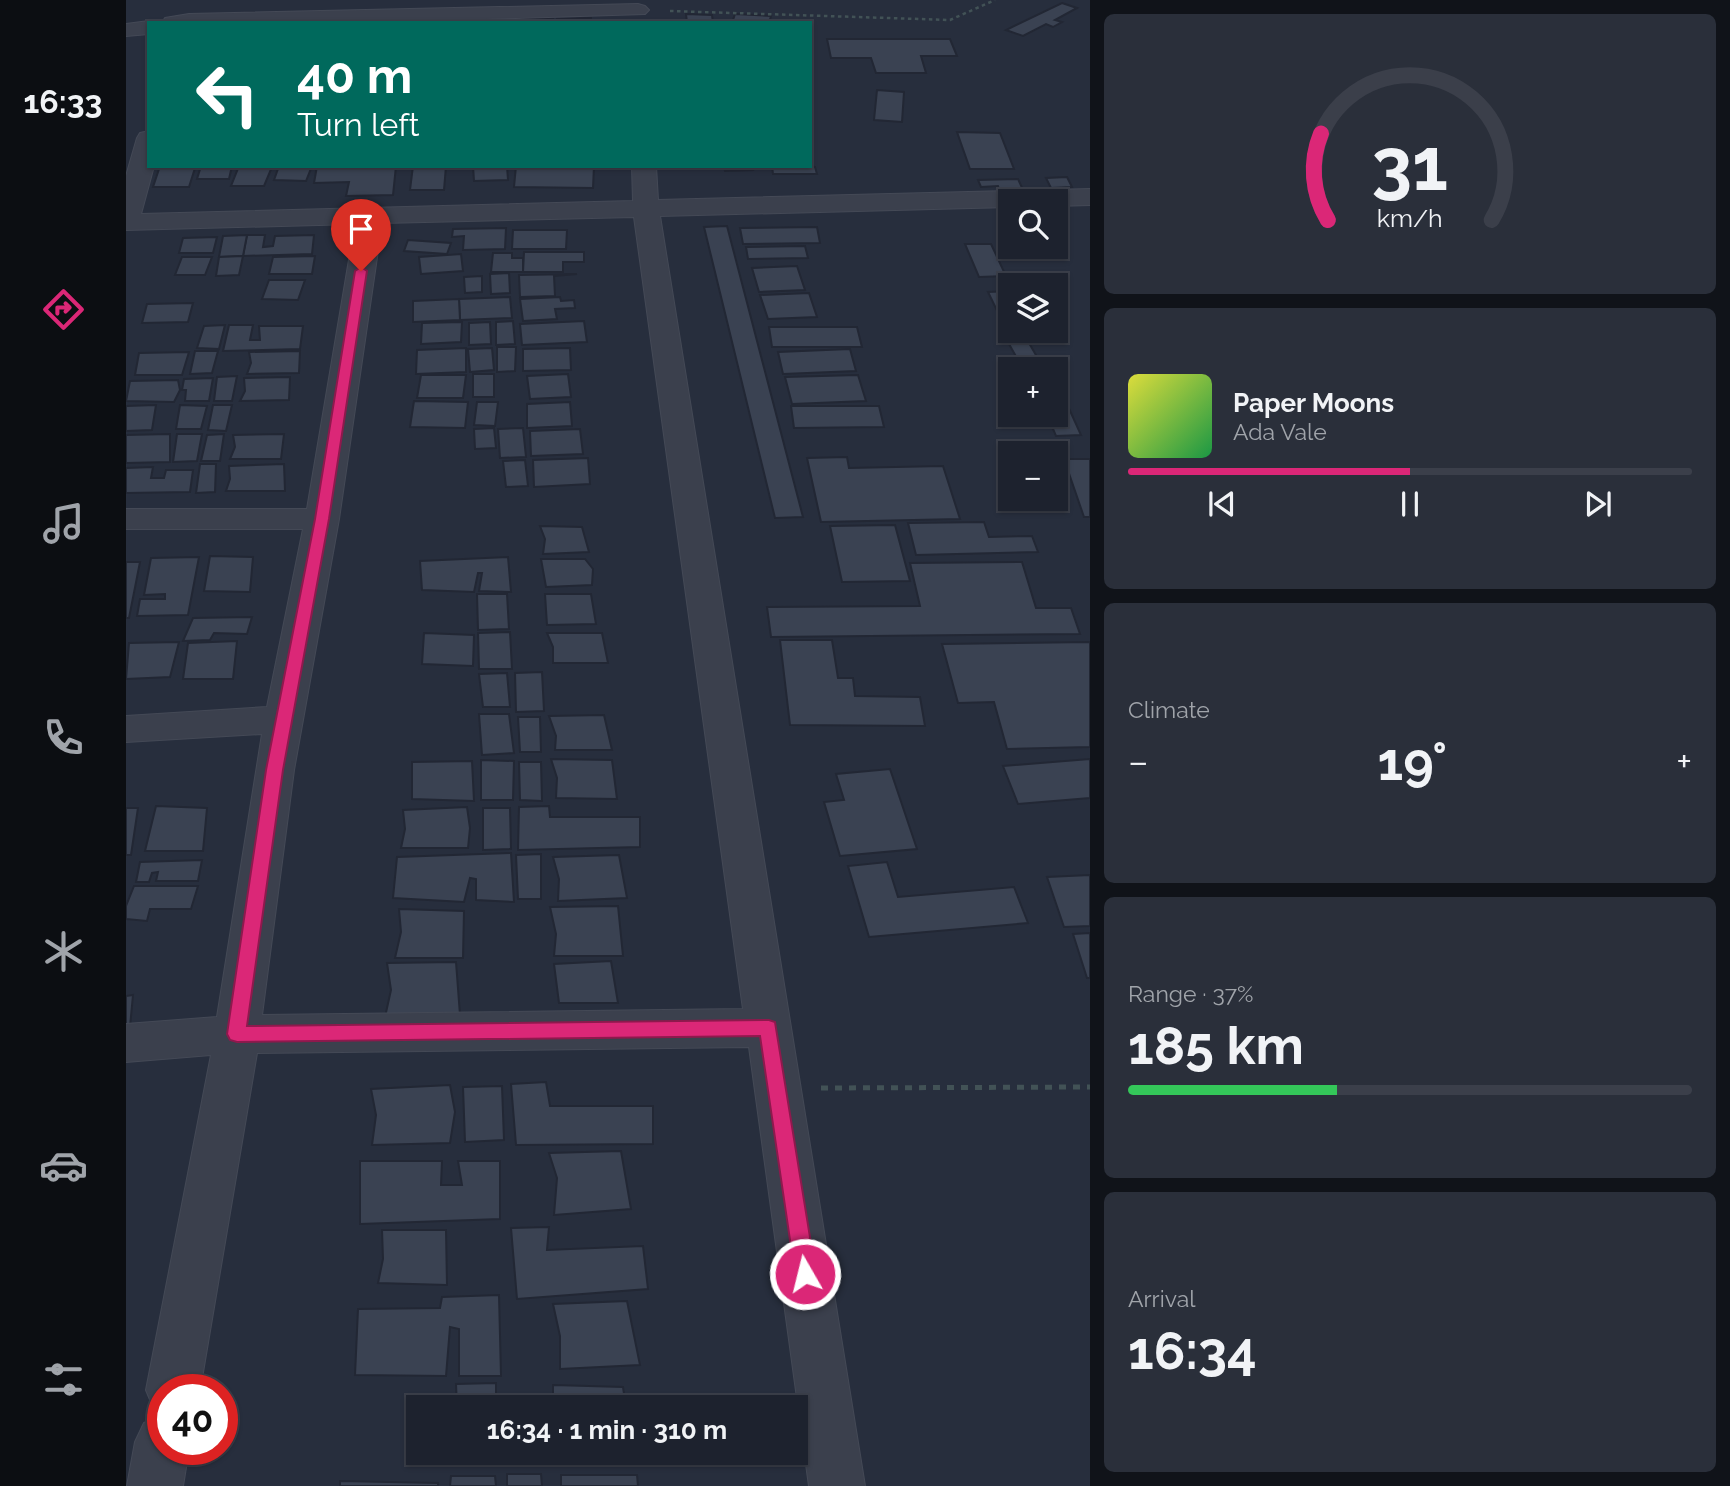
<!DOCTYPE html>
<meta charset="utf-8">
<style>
:root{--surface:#1d222e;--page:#2a2f3a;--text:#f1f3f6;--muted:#a0a4aa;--line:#3b3f4a;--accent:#db2777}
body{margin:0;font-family:Raleway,sans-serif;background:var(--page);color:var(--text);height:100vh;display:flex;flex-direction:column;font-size:26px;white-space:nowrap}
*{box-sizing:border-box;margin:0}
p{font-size:23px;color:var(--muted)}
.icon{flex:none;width:38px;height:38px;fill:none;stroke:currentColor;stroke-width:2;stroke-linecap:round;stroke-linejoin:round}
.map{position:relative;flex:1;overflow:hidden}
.drawer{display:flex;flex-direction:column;gap:14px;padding:14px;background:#101319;width:640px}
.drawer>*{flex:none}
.guide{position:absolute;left:21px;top:21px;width:665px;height:147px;border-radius:0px;box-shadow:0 2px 5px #0004,0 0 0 2px var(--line);background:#00695c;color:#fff;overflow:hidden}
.buttons{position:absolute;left:872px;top:189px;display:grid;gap:14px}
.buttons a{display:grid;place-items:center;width:70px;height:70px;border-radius:0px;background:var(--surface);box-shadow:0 2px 5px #0004,0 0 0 2px var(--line);font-size:35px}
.speed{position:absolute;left:21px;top:1374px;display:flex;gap:14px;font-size:35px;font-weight:700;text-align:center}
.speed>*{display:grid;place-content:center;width:91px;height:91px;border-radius:50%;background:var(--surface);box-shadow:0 2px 5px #0004,0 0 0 2px var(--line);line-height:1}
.speed .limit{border:10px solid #d22;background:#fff;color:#111}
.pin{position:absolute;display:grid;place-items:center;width:60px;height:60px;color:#fff;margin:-72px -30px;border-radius:50% 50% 50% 0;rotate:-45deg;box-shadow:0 0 7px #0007}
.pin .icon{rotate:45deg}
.me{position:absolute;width:77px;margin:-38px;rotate:352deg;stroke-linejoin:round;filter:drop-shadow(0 0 5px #0008)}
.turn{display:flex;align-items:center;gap:24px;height:147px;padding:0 35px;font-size:32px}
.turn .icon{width:91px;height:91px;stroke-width:2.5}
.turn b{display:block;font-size:49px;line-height:60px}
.big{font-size:52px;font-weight:700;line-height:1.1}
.drawer .tile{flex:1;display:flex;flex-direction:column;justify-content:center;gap:10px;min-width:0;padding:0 24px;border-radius:10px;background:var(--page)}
.drawer .dial{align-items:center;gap:0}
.dial svg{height:182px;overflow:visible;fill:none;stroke:var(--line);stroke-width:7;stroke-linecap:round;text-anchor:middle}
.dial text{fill:var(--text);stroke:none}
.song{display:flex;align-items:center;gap:21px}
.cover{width:84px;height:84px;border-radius:10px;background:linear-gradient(135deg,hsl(60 70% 55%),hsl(140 70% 35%))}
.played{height:7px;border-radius:4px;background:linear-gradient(90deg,var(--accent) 50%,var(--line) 50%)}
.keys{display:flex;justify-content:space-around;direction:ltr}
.heat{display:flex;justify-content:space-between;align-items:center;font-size:38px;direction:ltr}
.charge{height:10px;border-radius:5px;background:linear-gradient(90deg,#34c759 37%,var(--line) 0)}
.trip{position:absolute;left:280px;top:1395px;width:402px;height:70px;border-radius:0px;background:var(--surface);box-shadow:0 2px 5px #0004,0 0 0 2px var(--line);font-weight:700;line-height:70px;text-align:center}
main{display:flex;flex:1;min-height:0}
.tab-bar{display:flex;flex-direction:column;width:126px;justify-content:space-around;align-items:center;background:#0c0e12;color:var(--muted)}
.tab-bar .icon{width:49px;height:49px}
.tab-bar .selected{color:var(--accent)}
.tab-bar b{font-size:32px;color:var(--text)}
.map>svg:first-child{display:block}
.building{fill:#3a4252;stroke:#222734;stroke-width:2}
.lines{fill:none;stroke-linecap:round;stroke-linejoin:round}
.minor-casing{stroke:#444956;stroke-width:2}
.path-far1{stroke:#425256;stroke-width:2.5;stroke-dasharray:3.5 3.5;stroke-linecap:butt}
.path{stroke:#425256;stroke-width:5;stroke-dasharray:7 7;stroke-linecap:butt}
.minor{fill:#3b404d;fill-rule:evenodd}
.route{fill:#db2777;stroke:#8e194d;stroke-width:2}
</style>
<main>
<nav class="tab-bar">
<b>16:33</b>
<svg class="icon selected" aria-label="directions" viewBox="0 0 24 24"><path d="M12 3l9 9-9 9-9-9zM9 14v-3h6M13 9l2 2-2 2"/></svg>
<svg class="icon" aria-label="music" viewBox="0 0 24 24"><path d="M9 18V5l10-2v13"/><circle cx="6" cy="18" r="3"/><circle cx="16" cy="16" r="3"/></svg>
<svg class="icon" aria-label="phone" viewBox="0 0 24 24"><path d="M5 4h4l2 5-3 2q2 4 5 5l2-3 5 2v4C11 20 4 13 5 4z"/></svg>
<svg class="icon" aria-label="climate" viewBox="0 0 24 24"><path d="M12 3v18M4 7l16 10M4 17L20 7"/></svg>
<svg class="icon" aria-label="car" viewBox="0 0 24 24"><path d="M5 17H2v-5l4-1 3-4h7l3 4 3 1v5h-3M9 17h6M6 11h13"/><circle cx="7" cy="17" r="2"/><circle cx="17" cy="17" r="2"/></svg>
<svg class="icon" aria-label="filters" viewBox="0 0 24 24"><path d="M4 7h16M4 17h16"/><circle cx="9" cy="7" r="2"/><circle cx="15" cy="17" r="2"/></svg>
</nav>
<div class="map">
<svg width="964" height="1486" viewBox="0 0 964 1486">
<rect width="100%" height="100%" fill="#272e3d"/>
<g class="building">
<path d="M936 3 951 8 929 20 936 22 927 27 920 24 897 36 880 30Z"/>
<path d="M560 14 586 15 587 23H561Z"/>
<path d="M609 14 645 16 643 23H606Z"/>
<path d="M465 18V23H431V19Z"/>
<rect x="395" y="19" width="32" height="4"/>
<path d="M701 39H824L831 56H795L800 73H750L745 58H705Z"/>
<path d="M751 90 778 92 776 122 748 120Z"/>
<path d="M831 132 874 133 888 169H844Z"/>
<path d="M75 166H106L103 179H71Z"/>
<path d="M113 166H127L146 167 138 186H105Z"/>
<path d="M153 166H186L180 181 148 180Z"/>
<path d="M191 166H270L267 195 220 196 223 182 188 183Z"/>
<path d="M287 166H320L318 190H284Z"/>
<path d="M347 166H381L382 180 348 181Z"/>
<path d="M390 166H468L467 188 388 187Z"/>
<path d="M598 166H626L627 170 599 171Z"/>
<path d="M646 166 689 167 691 174H647Z"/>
<path d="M69 168 63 187H27L33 169Z"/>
<path d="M941 177 946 187 925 188 920 178Z"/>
<path d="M892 179 898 192 874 193 872 186 855 187 852 180Z"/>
<path d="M601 226 677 517 649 518 578 227Z"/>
<path d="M691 227 694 243 617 244 614 228Z"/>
<path d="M380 228 379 249 337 250 338 236 326 237 327 229Z"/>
<path d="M387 230H441L440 249H386Z"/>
<path d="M121 235H139L137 247 147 246 149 236 188 235 186 254 117 256Z"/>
<path d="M121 235 117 256 93 257 97 236Z"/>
<path d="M91 237 87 253H53L57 238Z"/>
<path d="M282 240 325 243 321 254 278 251Z"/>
<path d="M839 244H865L880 276 853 277Z"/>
<path d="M679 246 682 258 622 259 620 247Z"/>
<path d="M398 252H458V262H437V272H397Z"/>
<path d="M367 253H386V258H397V272H365Z"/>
<path d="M335 254 337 271 295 274 293 257Z"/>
<path d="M117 256 113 275 90 276 93 257Z"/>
<path d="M189 256 186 274H143L147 257Z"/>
<path d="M56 257H86L79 275H49Z"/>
<path d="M671 266 679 290 633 292 626 268Z"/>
<path d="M383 273 384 293 365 294 364 274Z"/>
<path d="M451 274 428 276 429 296 394 297 393 275Z"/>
<path d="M356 276V292L339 293 338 277Z"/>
<path d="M143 280H179L172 300 136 299Z"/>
<path d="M884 291V325H878L862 292Z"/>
<path d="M683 293 691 317 642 319 634 295Z"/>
<path d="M384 297 386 318 334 320 333 299Z"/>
<path d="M434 297 435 301 448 300 449 308 429 309 431 319 397 321 394 299Z"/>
<path d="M333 299 334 320 287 322V301Z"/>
<path d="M67 303 62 322 16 323 21 304Z"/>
<path d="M387 321 389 344 370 345V322Z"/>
<path d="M458 321 461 342 396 345 394 324Z"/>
<path d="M336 322 335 342 295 344 296 323Z"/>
<path d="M364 322 365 344 343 345V323Z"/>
<path d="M99 325 93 349 71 348 78 326Z"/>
<path d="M103 325H127L124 340H134L133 326H177L174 349 97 351Z"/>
<path d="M643 327H731L736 347H646Z"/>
<path d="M903 343 918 369H897L883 344Z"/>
<path d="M371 347H390L389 371 371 372Z"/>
<path d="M340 348V372L290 374 291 350Z"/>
<path d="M366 348 368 370 344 372 342 349Z"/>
<path d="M444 348 445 370 397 371V349Z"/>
<path d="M724 349 730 371 657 374 652 352Z"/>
<path d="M69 351H92L86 373 64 374Z"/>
<path d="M174 351 173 373 121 374 125 363 123 352Z"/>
<path d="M63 352 56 375H9L13 353Z"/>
<rect x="347" y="374" width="21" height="23"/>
<path d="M442 374 445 397 404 399 401 376Z"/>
<path d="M295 375H340L337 398H291Z"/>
<path d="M732 375 740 401 666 404 659 377Z"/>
<path d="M111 376 106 401H88L91 377Z"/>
<path d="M164 377 163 400 114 401 119 391 118 378Z"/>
<path d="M87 378 83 401H59L60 390H56L58 379Z"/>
<path d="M52 380 54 390 48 402 0 401 4 381Z"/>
<path d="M936 393 955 435 930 436 921 415H929V394Z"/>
<path d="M288 401 342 402 339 428 284 427Z"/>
<path d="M351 402H372L369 426 348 425Z"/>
<path d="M444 402 446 426 401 428V404Z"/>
<path d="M30 405 26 430 0 431V406Z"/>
<path d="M54 405 81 406 75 429H50Z"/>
<path d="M87 405H106L100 431 82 430Z"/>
<path d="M665 406H753L758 427 668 428Z"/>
<path d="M368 428 370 448 349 449 348 429Z"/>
<path d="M397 428 400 457 374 458 372 429Z"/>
<path d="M454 429 457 454 405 456 404 431Z"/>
<path d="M44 434V462L0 463V435Z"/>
<path d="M51 434H76L71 461 47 462Z"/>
<path d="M98 434 94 461H75L81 435Z"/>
<path d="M158 434 155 459H104L109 447 107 435Z"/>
<path d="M721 457 723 468 817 466 834 519 695 522 681 458Z"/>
<path d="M462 458 464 484 408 487 407 460Z"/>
<path d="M938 459H964V517H958Z"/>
<path d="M399 460 402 486 380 487 377 461Z"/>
<path d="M74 464H90L89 492 70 493Z"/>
<path d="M158 464 159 491H100L104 479 103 466Z"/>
<path d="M27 467 25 478H38L40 470H67L64 492 0 493V468Z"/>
<path d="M858 522 863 537 906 536 912 552 790 555 782 523Z"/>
<path d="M769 525 784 581 716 582 704 526Z"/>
<path d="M414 526 456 527 463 552 417 554 419 539Z"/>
<path d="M84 556 127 557 124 592 78 591Z"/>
<path d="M73 557 62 615 11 616 14 599H39V594L18 595 25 558Z"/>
<path d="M382 557 385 592 353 591 356 573H352L348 592 296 590 294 561Z"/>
<path d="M415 559H459L467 569 466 585 420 587Z"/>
<path d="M0 562H14L3 618H0Z"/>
<path d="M896 562 910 608H945L954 634 645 637 641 607 794 606 784 563Z"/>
<path d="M351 594H381L383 629 352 630Z"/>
<path d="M419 594H465L470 624 421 625Z"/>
<path d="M126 617 121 634 88 633 84 640 57 641 67 618Z"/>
<path d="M384 632 386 669H353L352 633Z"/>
<path d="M298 633 348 635 347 666 296 664Z"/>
<path d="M421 633H476L482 663H427V647Z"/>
<path d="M654 640H706L712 678H727L729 696 794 697 799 726 664 725Z"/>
<path d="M111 641 107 679H57L62 643Z"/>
<path d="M53 642 44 677 0 679 3 643Z"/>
<path d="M964 642V747L881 749 868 702 832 703 816 644Z"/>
<path d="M416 672 418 711 390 712 389 673Z"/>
<path d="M381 673 384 707H357L353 674Z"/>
<path d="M353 714H383L388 753 356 755Z"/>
<path d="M478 715 486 750H429L430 736 423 716Z"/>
<path d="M392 717H414L415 752H394Z"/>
<path d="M425 759 486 760 491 799 430 798 431 778Z"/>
<path d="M964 759V798L892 804 877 766Z"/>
<path d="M355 760 388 761 387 800H355Z"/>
<path d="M346 761 348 801 286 799V762Z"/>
<path d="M393 762H415L416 801 394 800Z"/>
<path d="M764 769 791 849 714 856 698 802 718 800 710 774Z"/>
<path d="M30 806 81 808 77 851H19Z"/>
<path d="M423 806 424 817H514V847L392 850 393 807Z"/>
<path d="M341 807 344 828 342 848H275L279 829 277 810Z"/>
<path d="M0 808H12L5 855H0Z"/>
<path d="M357 808H384L385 849 357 850Z"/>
<path d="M385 853 388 902 350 900V879L344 878 338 902 267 898 271 857Z"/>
<path d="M415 854V899H392L390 855Z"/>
<path d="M493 855 501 898 432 901 433 879 427 857Z"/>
<path d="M76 860 72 881H30L32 872 26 873 23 882H10L14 862Z"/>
<path d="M761 862 772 897 888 887 902 923 743 937 722 866Z"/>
<path d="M964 875V926L938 927 921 877Z"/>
<path d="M8 886H72L65 909H24L21 921 0 919V906Z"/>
<path d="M492 906 497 956H428L430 934 424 907Z"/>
<path d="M273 909 338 911 337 958H269L275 932Z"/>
<path d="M964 933V978H961L947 934Z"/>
<path d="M485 961 492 1003H433L428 964Z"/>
<path d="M330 962 334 1015 259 1017 265 990 261 963Z"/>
<path d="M7 995 4 1027H0V996Z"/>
<path d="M420 1082 424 1106H527V1144L390 1145 385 1084Z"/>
<path d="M324 1085 329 1112 324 1143 246 1145 250 1115 245 1089Z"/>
<path d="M376 1086 378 1140 339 1142 337 1087Z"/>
<path d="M495 1151 505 1209 428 1215 431 1178 423 1153Z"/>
<path d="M234 1161H316L315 1185H336L332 1161H374V1219L234 1224Z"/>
<path d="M423 1227 421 1250 517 1246 522 1289 391 1299 385 1228Z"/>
<path d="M256 1230H320L321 1285 252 1283 257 1259Z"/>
<path d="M373 1295 375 1376H333V1329L324 1327 320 1376 229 1375 232 1309 314 1308 316 1297Z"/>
<path d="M501 1301 514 1365 434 1369V1336L427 1304Z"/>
<path d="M370 1383V1407H331L330 1384Z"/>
<path d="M427 1385 497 1387 500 1407H427Z"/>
<path d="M331 1452H370V1466L332 1464Z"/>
<path d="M428 1452H506L507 1457 429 1459Z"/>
<path d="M381 1474H415L416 1486H381Z"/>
<path d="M435 1475H511L512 1486H435Z"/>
<path d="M325 1476H369L370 1486H324Z"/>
<path d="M214 1481 312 1483V1486H214Z"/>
</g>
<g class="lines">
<defs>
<g id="minor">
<path d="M512 4 519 6 523 10 519 14 227 23H36L39 18 63 14Z"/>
<path d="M23 21 31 23H23V34L0 36V24Z"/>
<path d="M23 131V166H28L15 214 507 201 506 166H530L532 200 964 189V205L929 206V201H884V207L534 216 739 1486H683L623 1047 131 1053 74 1390H37V1412L28 1409 20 1390 85 1055 0 1062V1024L91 1017 136 734 0 742V716L141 707 177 529H0V509H181L229 224 0 230V176L11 138 14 133ZM508 217 617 1009 136 1015 168 770 213 519 256 223Z"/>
<path d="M37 1415V1449H63L57 1486H1L9 1442 18 1423Z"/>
</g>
</defs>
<use href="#minor" class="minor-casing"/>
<path class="path-far1" d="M544 11 824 20 869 0"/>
<path class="path" d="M695 1088 964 1087"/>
<use href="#minor" class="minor"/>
</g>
<path class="route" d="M235 267 241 271 203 519 157 770 121 1026 643 1020 649 1022 690 1274 687 1281 679 1284 672 1281 669 1274 634 1036 111 1042 104 1040 101 1034 140 770 189 519 229 271Z"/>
</svg>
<div class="buttons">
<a><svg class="icon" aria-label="search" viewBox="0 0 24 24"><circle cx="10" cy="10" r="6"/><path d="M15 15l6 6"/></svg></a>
<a><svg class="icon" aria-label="layers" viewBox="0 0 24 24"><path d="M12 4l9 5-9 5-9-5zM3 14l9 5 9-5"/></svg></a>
<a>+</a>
<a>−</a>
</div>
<div class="speed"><div class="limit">40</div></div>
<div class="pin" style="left:235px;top:271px;background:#d93025"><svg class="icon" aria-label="arrive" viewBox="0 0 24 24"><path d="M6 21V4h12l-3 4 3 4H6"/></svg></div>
<svg class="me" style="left:679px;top:1274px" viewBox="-20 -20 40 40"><circle r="17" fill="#db2777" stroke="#fff" stroke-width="3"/><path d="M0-11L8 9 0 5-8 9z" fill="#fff"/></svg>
<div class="trip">16:34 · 1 min · 310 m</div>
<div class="guide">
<div class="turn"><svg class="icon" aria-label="left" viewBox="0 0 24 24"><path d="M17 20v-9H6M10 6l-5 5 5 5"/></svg><div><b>40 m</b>Turn left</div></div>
</div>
</div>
<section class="drawer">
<div class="tile dial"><svg viewBox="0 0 100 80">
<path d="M14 69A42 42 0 1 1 86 69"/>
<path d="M14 69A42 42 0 0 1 11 31" stroke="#db2777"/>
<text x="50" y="56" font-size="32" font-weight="700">31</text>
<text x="50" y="72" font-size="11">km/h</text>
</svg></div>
<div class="tile">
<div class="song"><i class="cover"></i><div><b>Paper Moons</b><p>Ada Vale</p></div></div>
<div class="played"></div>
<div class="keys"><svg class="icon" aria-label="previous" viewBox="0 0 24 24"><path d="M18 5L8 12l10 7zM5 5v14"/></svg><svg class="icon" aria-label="pause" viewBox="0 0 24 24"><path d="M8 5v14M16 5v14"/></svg><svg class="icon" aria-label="next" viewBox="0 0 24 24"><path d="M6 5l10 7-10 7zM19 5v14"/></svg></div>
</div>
<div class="tile"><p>Climate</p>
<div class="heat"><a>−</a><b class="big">19°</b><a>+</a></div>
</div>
<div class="tile"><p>Range · 37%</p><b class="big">185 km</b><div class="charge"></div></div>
<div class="tile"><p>Arrival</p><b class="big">16:34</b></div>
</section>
</main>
